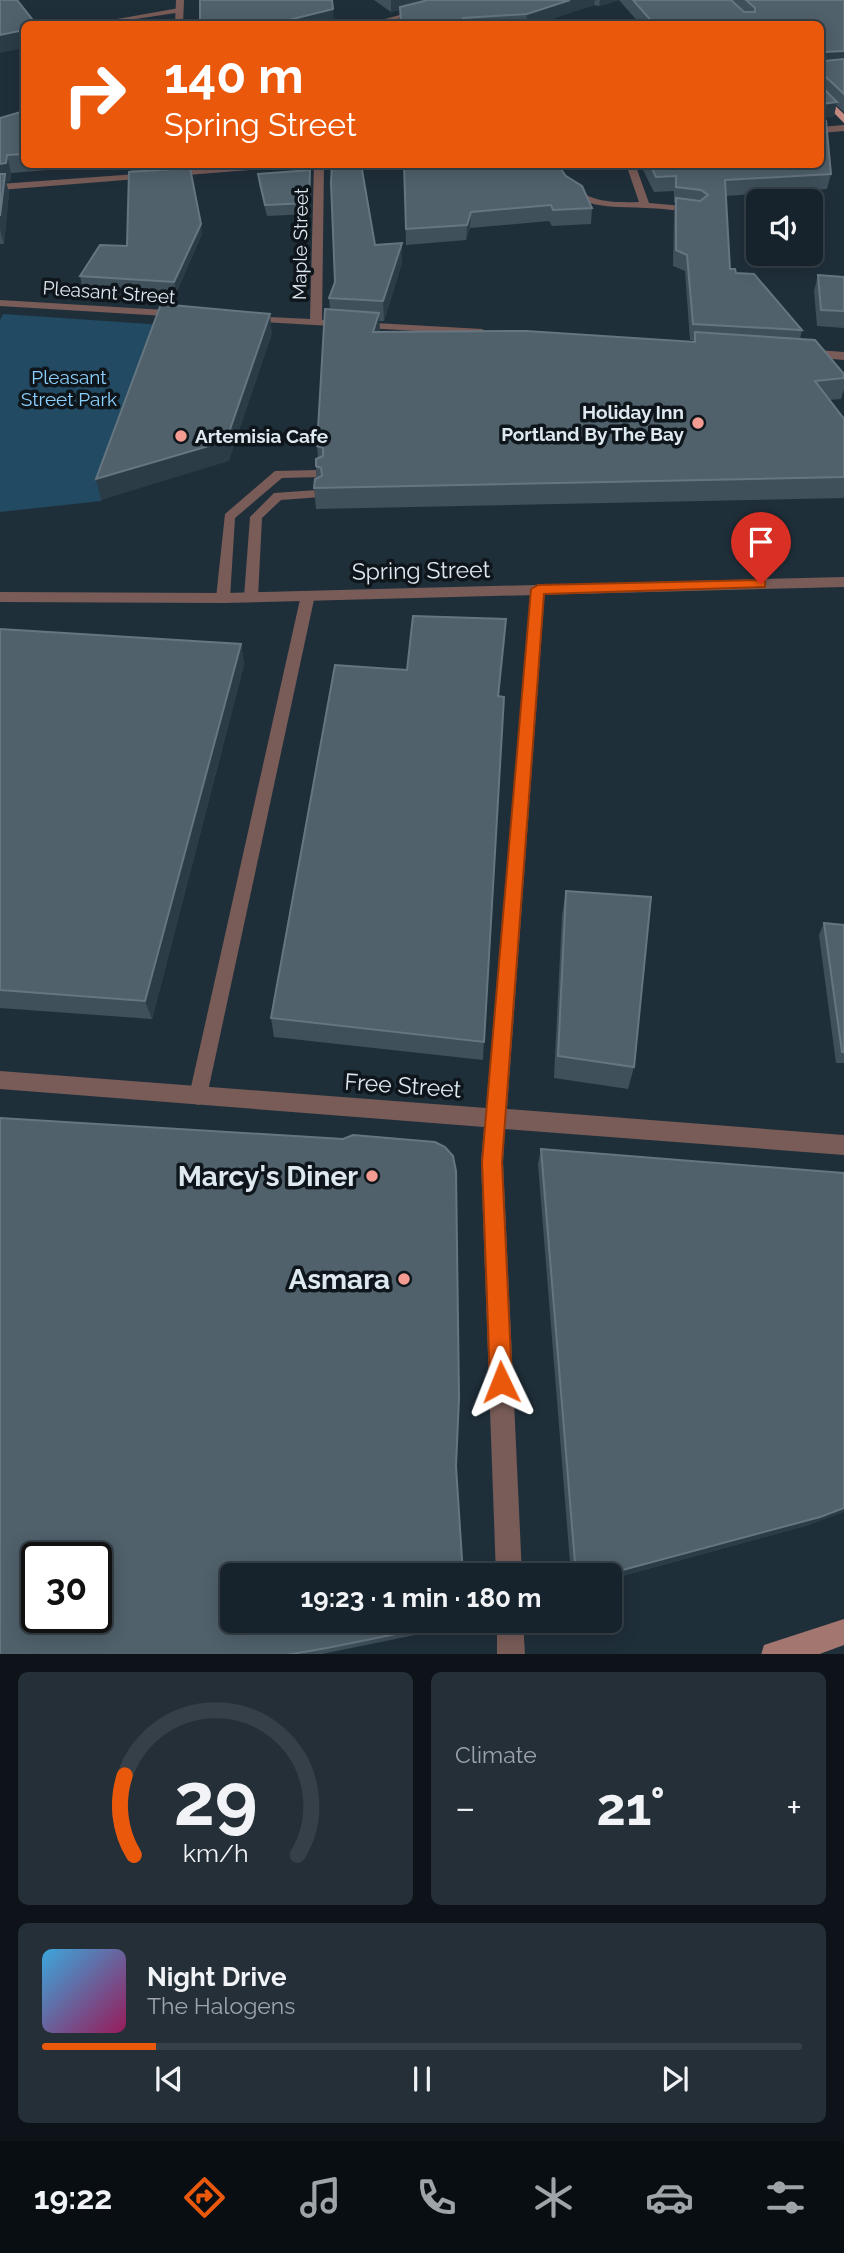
<!DOCTYPE html>
<meta charset="utf-8">
<style>
:root{--surface:#17232c;--page:#242f38;--text:#f1f3f6;--muted:#9ea4a9;--line:#364048;--accent:#ea580c}
body{margin:0;font-family:Raleway,sans-serif;background:var(--page);color:var(--text);height:100vh;display:flex;flex-direction:column;font-size:26px;white-space:nowrap}
*{box-sizing:border-box;margin:0}
p{font-size:23px;color:var(--muted)}
.icon{flex:none;width:38px;height:38px;fill:none;stroke:currentColor;stroke-width:2;stroke-linecap:round;stroke-linejoin:round}
.map{position:relative;height:1654px;overflow:hidden}
.drawer{display:flex;flex-direction:column;gap:18px;padding:18px;background:#0d1318;flex:1}
.drawer>*{flex:none}
.guide{position:absolute;left:21px;top:21px;width:803px;height:147px;border-radius:10px;box-shadow:0 4px 18px #0003,0 0 0 2px var(--line);background:#ea580c;color:#fff;overflow:hidden}
.fabs{position:absolute;left:746px;top:189px;display:grid;gap:14px}
.fabs a{display:grid;place-items:center;width:77px;height:77px;border-radius:10px;background:var(--surface);box-shadow:0 4px 18px #0003,0 0 0 2px var(--line);font-size:35px}
.speed{position:absolute;left:21px;top:1542px;display:flex;gap:14px;font-size:35px;font-weight:700;text-align:center}
.speed>*{display:grid;place-content:center;width:91px;height:91px;border-radius:50%;background:var(--surface);box-shadow:0 4px 18px #0003,0 0 0 2px var(--line);line-height:1}
.speed .limit{border:4px solid #111;border-radius:10px;background:#fff;color:#111}
.pin{position:absolute;display:grid;place-items:center;width:60px;height:60px;color:#fff;margin:-72px -30px;border-radius:50% 50% 50% 0;rotate:-45deg;box-shadow:0 0 7px #0007}
.pin .icon{rotate:45deg}
.me{position:absolute;width:77px;margin:-38px;rotate:358deg;stroke-linejoin:round;filter:drop-shadow(0 0 5px #0008)}
.turn{display:flex;align-items:center;gap:24px;height:147px;padding:0 28px;font-size:32px}
.turn .icon{width:91px;height:91px;stroke-width:2.5}
.turn b{display:block;font-size:49px;line-height:60px}
.big{font-size:52px;font-weight:700;line-height:1.1}
.drawer .widget{flex:1;display:flex;flex-direction:column;justify-content:center;gap:10px;min-width:0;padding:0 24px;border-radius:10px;background:var(--page)}
.drawer .dial{align-items:center;gap:0}
.dial svg{height:182px;overflow:visible;fill:none;stroke:var(--line);stroke-width:7;stroke-linecap:round;text-anchor:middle}
.dial text{fill:var(--text);stroke:none}
.song{display:flex;align-items:center;gap:21px}
.cover{width:84px;height:84px;border-radius:10px;background:linear-gradient(135deg,hsl(200 70% 55%),hsl(330 70% 35%))}
.played{height:7px;border-radius:4px;background:linear-gradient(90deg,var(--accent) 15%,var(--line) 15%)}
.keys{display:flex;justify-content:space-around;direction:ltr}
.heat{display:flex;justify-content:space-between;align-items:center;font-size:38px;direction:ltr}
.drawer .tiles{flex:1;display:grid;gap:18px;grid-template-columns:1fr 1fr}
.widget:last-child{grid-column:span 2}
.trip{position:absolute;left:220px;top:1563px;width:402px;height:70px;border-radius:10px;background:var(--surface);box-shadow:0 4px 18px #0003,0 0 0 2px var(--line);font-weight:700;line-height:70px;text-align:center}
.menu{display:flex;height:112px;justify-content:space-around;align-items:center;background:#090e12;color:var(--muted)}
.menu .icon{width:49px;height:49px}
.menu .selected{color:var(--accent)}
.menu b{font-size:32px;color:var(--text)}
.map>svg:first-child{display:block}
.green{fill:#224a62}
.lines{fill:none;stroke-linecap:round;stroke-linejoin:round}
.service{fill:#795c58;fill-rule:evenodd}
.minor{fill:#795c58;fill-rule:evenodd}
.tertiary{fill:#795c58;fill-rule:evenodd}
.secondary{fill:#a47670;fill-rule:evenodd}
.primary{fill:#c58a82;fill-rule:evenodd}
.wall{fill:#3f505b}
.shaded-wall{fill:#2b3c47}
.building{fill:#50616b;stroke:#667680;stroke-width:2;fill-rule:evenodd}
.route{fill:#ea580c;stroke:#983908;stroke-width:2}
.poi-dot{fill:#f59c92;stroke:#0f161b;stroke-width:2.5}
.labels{text-anchor:middle;dominant-baseline:central;stroke-width:7;stroke-linejoin:round;paint-order:stroke}
.far-street-label{font-size:19px;fill:#dde8ef;stroke:#0f161b}
.far-park-label{font-size:19px;fill:#8bd0fd;stroke:#0f161b}
.far-poi-label{font-size:19px;font-weight:bold;fill:#dde8ef;stroke:#0f161b;text-anchor:end}
.street-label{font-size:23px;fill:#dde8ef;stroke:#0f161b}
.near-poi-label{font-size:28px;font-weight:bold;fill:#dde8ef;stroke:#0f161b;text-anchor:end}
</style>
<div class="map">
<svg width="844" height="1655" viewBox="0 0 844 1655">
<rect width="100%" height="100%" fill="#1f2f3a"/>
<path class="green" d="M3 314 164 325 101 501 0 512V320Z"/>
<g class="lines">
<g class="service">
<path d="M179 8 182 12 103 24H89Z"/>
<path d="M548 164H557C577 201 601 203 639 202L626 164H635L649 203 694 207 699 210 694 213C678 211 661 208 645 208 599 206 573 210 548 164Z"/>
<path d="M318 470 322 471V477L282 478 235 518 230 598 228 601H218L216 598 225 514 275 471Z"/>
<path d="M317 490 321 491V497L281 500 262 518 258 597 256 600H246L244 597 250 517 274 493Z"/>
<path d="M308 591 315 595 207 1096 205 1102 198 1105 191 1102 189 1096 301 595Z"/>
</g>
<g class="minor">
<path d="M176 0H184L183 24H175Z"/>
<path d="M324 164 322 320 482 329 488 333 486 335 244 321V317L248 316 310 319 314 165Z"/>
<path d="M0 300 182 311 188 314 182 317 0 306Z"/>
<path d="M803 349 844 352V360L799 356 797 353Z"/>
<path d="M538 584 545 589 507 1109 844 1135V1155L505 1129 503 1162 522 1575H496L481 1162 484 1127 0 1089V1071L486 1108 531 589Z"/>
<path d="M497 1620H523L525 1655H497Z"/>
</g>
<g class="tertiary">
<path d="M456 0H469L378 24H366Z"/>
<path d="M844 125V131L821 133V127Z"/>
<path d="M273 164H326L0 190V184Z"/>
<path d="M844 577V587L223 603 0 602V592L223 593Z"/>
</g>
<path class="secondary" d="M844 1619V1645L817 1655H761L764 1645Z"/>
<path class="primary" d="M821 92 844 114V123L821 100Z"/>
</g>
<g class="wall">
<path d="M374 0H619L599 6 594 5 536 24H401L400 10 391 12Z"/>
<path d="M619 0H844V112L836 105 834 116 823 118 831 174 827 189 726 196 730 269 802 330 800 339 844 374V389L841 399 829 400 844 419V498L316 509 314 488 316 478V466L318 458 317 446 330 310 329 298 375 245 402 263 384 321H379L380 332 693 342V340H690L685 271 673 266 674 213 675 203H674V191L654 192 640 164H821V24H640Z"/>
<path d="M24 111V164H124L11 173 10 181 6 182 9 192 4 244H0V118Z"/>
<path d="M130 164H201L198 167 131 172Z"/>
<path d="M404 164 592 208 591 224 552 226 549 221 470 228 466 240 406 245Z"/>
<path d="M310 170V214L267 216 259 185 258 174Z"/>
<path d="M202 234 176 293 82 286 80 276 127 246Z"/>
<path d="M818 275 844 277V328L817 326 814 291Z"/>
<path d="M0 629 241 644 244 665 152 1019 0 1008Z"/>
<path d="M505 640 499 696 483 1060 274 1037 271 1018 407 670Z"/>
<path d="M566 891 634 1067 628 1089 554 1078 562 915Z"/>
<path d="M824 923 844 925V1063H836L819 935Z"/>
<path d="M343 1139 456 1466 465 1620 464 1625 317 1655H0Z"/>
<path d="M541 1149 809 1525 611 1579V1575H571L538 1164Z"/>
</g>
<g class="shaded-wall">
<path d="M391 0H444L391 12Z"/>
<path d="M570 0H595L594 5 536 24H526L527 14Z"/>
<path d="M600 0H619L599 6Z"/>
<path d="M333 9 334 23 328 24H273Z"/>
<path d="M24 30V48L0 53V35Z"/>
<path d="M844 51V64L821 66 822 55 824 52Z"/>
<path d="M837 102 834 116 821 118V104Z"/>
<path d="M7 155 11 173 10 181 6 182 9 192 4 244 0 230V164Z"/>
<path d="M310 170 311 181 310 214 309 203Z"/>
<path d="M471 212 470 228 466 240 467 225Z"/>
<path d="M201 224 202 234 176 293 174 282Z"/>
<path d="M402 243V263L384 321 383 301Z"/>
<path d="M379 313 380 333 373 332Z"/>
<path d="M270 314 272 334 229 461 101 500 96 479Z"/>
<path d="M506 619 505 640 497 717 498 696Z"/>
<path d="M241 644 244 665 152 1019 145 1001Z"/>
<path d="M844 1508V1512L809 1525 611 1579V1575H604Z"/>
</g>
<g class="building">
<path d="M0 0H17L36 24H24V30L0 35Z"/>
<path d="M200 0H332L333 9 273 24H200Z"/>
<path d="M428 0H570L527 14 463 18 464 24H401L400 7Z"/>
<path d="M633 0H731L744 12H755V8L746 0H844V51L824 52 822 55 824 61 844 59V94L824 75 822 78V87L837 102 821 104V24H654Z"/>
<path d="M24 111V154L7 155 6 163 0 164V118Z"/>
<path d="M821 115 826 121 831 174 725 180 730 269H735L736 273 754 274 802 330 693 324 687 255 676 250V198L700 201 708 195 701 190 676 187V176L656 177 650 164H821Z"/>
<path d="M332 164H361L375 245 402 243 383 301 329 298 335 282 331 183Z"/>
<path d="M404 164H557L566 176 582 186 592 208 553 210 551 205 471 212 467 225 406 229Z"/>
<path d="M190 168 201 224 174 282 80 276 100 245 127 246 129 172Z"/>
<path d="M310 170 309 203 265 205 258 174Z"/>
<path d="M0 174H5L0 216Z"/>
<path d="M818 275 844 277V311L821 310Z"/>
<path d="M161 304 270 314 226 441 96 479Z"/>
<path d="M325 309 379 313 373 332 526 331 695 342V332L815 340 844 374V378L815 381 844 419V477L314 488 315 479 322 476 321 468 316 466V459L323 456V448L317 446Z"/>
<path d="M413 616 506 619 498 696 504 697 484 1042 271 1018 335 665 407 670Z"/>
<path d="M0 629 241 644 145 1001 0 990Z"/>
<path d="M566 891 651 897 634 1067 558 1056Z"/>
<path d="M824 923 844 925V1052H842Z"/>
<path d="M0 1118 343 1139 353 1135 435 1142 445 1147 453 1156 456 1171 459 1398 456 1466 463 1575H233V1620H465L327 1648 286 1655H0ZM37 1558H96V1617H37Z"/>
<path d="M541 1149 844 1173V1508L820 1517 604 1575H576Z"/>
</g>
<path class="route" d="M761 580 765 581V587L544 594 502 1162 512 1382 509 1390 501 1393 493 1390 490 1382 482 1162 531 589 538 585Z"/>
<g class="poi-dot">
<circle cx="698" cy="423" r="7"/>
<circle cx="181" cy="436" r="7"/>
<circle cx="372" cy="1176" r="7"/>
<circle cx="404" cy="1279" r="7"/>
</g>
<g class="labels">
<g class="far-street-label">
<text transform="translate(300 244) rotate(-89)">Maple Street</text>
<text transform="translate(109 292) rotate(4)">Pleasant Street</text>
</g>
<g class="far-park-label">
<text x="69" y="377">Pleasant<tspan x="69" dy="22">Street Park</tspan></text>
</g>
<g class="far-poi-label">
<text x="684" y="412">Holiday Inn<tspan x="684" dy="22">Portland By The Bay</tspan></text>
<text x="195" y="436" text-anchor="start">Artemisia Cafe</text>
</g>
<g class="street-label">
<text transform="translate(421 570) rotate(-1)">Spring Street</text>
<text transform="translate(403 1085) rotate(4)">Free Street</text>
</g>
<g class="near-poi-label">
<text x="358" y="1176">Marcy's Diner</text>
<text x="390" y="1279">Asmara</text>
</g>
</g>
</svg>
<div class="fabs">
<a><svg class="icon" aria-label="sound" viewBox="0 0 24 24"><path d="M4 9h4l5-4v14l-5-4H4zM17 9q2 3 0 6"/></svg></a>
</div>
<div class="speed"><div class="limit">30</div></div>
<div class="pin" style="left:761px;top:584px;background:#d93025"><svg class="icon" aria-label="arrive" viewBox="0 0 24 24"><path d="M6 21V4h12l-3 4 3 4H6"/></svg></div>
<svg class="me" style="left:501px;top:1382px" viewBox="-20 -20 40 40"><path d="M0-17L14 15 0 8-14 15z" fill="#ea580c" stroke="#fff" stroke-width="4"/></svg>
<div class="trip">19:23 · 1 min · 180 m</div>
<div class="guide">
<div class="turn"><svg class="icon" aria-label="right" viewBox="0 0 24 24"><path d="M7 20v-9h11M14 6l5 5-5 5"/></svg><div><b>140 m</b>Spring Street</div></div>
</div>
</div>
<section class="drawer">
<div class="tiles">
<div class="widget dial"><svg viewBox="0 0 100 80">
<path d="M14 69A42 42 0 1 1 86 69"/>
<path d="M14 69A42 42 0 0 1 10 34" stroke="#ea580c"/>
<text x="50" y="56" font-size="32" font-weight="700">29</text>
<text x="50" y="72" font-size="11">km/h</text>
</svg></div>
<div class="widget"><p>Climate</p>
<div class="heat"><a>−</a><b class="big">21°</b><a>+</a></div>
</div>
<div class="widget">
<div class="song"><i class="cover"></i><div><b>Night Drive</b><p>The Halogens</p></div></div>
<div class="played"></div>
<div class="keys"><svg class="icon" aria-label="previous" viewBox="0 0 24 24"><path d="M18 5L8 12l10 7zM5 5v14"/></svg><svg class="icon" aria-label="pause" viewBox="0 0 24 24"><path d="M8 5v14M16 5v14"/></svg><svg class="icon" aria-label="next" viewBox="0 0 24 24"><path d="M6 5l10 7-10 7zM19 5v14"/></svg></div>
</div>
</div>
</section>
<nav class="menu">
<b>19:22</b>
<svg class="icon selected" aria-label="directions" viewBox="0 0 24 24"><path d="M12 3l9 9-9 9-9-9zM9 14v-3h6M13 9l2 2-2 2"/></svg>
<svg class="icon" aria-label="music" viewBox="0 0 24 24"><path d="M9 18V5l10-2v13"/><circle cx="6" cy="18" r="3"/><circle cx="16" cy="16" r="3"/></svg>
<svg class="icon" aria-label="phone" viewBox="0 0 24 24"><path d="M5 4h4l2 5-3 2q2 4 5 5l2-3 5 2v4C11 20 4 13 5 4z"/></svg>
<svg class="icon" aria-label="climate" viewBox="0 0 24 24"><path d="M12 3v18M4 7l16 10M4 17L20 7"/></svg>
<svg class="icon" aria-label="car" viewBox="0 0 24 24"><path d="M5 17H2v-5l4-1 3-4h7l3 4 3 1v5h-3M9 17h6M6 11h13"/><circle cx="7" cy="17" r="2"/><circle cx="17" cy="17" r="2"/></svg>
<svg class="icon" aria-label="filters" viewBox="0 0 24 24"><path d="M4 7h16M4 17h16"/><circle cx="9" cy="7" r="2"/><circle cx="15" cy="17" r="2"/></svg>
</nav>
